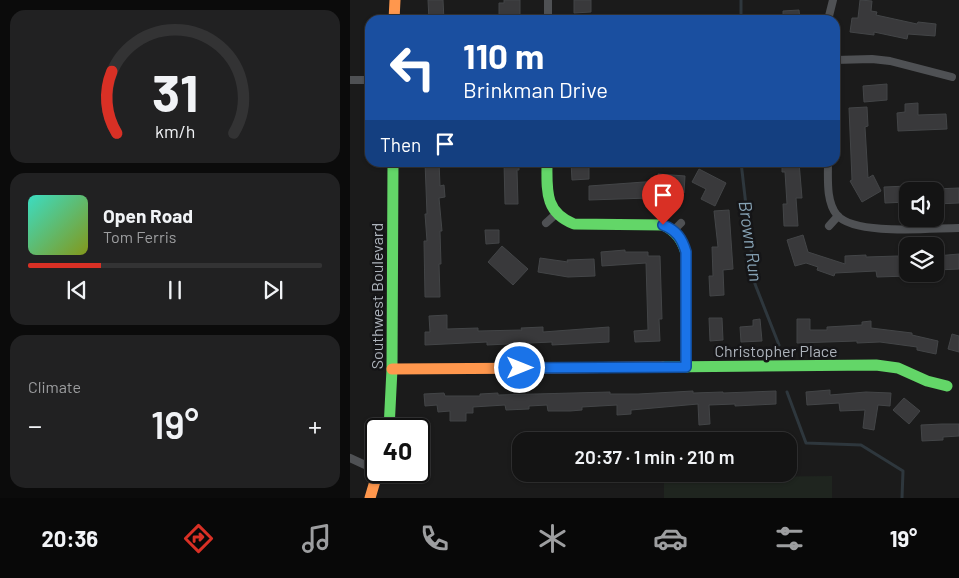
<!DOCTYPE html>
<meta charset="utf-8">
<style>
:root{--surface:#141414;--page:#212122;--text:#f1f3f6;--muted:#9d9ea0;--line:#333334;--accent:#d93025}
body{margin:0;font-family:Barlow,sans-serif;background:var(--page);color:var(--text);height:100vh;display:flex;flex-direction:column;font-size:19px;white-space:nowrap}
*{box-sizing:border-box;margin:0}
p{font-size:16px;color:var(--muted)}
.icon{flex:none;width:28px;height:28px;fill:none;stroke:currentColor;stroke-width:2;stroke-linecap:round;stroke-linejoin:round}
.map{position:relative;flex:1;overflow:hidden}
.sheet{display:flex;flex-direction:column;gap:10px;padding:10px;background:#0b0b0b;width:350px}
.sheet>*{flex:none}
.banner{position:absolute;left:15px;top:15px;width:475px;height:152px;border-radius:15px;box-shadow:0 1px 4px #0004,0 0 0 1px var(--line);background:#1a4fa0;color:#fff;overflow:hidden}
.buttons{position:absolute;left:549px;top:182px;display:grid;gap:10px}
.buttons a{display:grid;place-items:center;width:45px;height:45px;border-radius:10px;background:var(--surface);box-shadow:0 1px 4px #0004,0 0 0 1px var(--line);font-size:25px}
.speed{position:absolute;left:15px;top:418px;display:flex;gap:10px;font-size:25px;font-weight:700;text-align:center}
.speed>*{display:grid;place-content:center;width:65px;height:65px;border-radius:50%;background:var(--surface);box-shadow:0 1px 4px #0004,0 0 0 1px var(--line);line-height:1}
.speed .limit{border:2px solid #111;border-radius:8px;background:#fff;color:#111}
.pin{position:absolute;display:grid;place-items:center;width:42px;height:42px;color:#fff;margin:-51px -21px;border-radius:50% 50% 50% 0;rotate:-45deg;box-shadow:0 0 5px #0007}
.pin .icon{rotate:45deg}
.me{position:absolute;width:55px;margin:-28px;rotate:90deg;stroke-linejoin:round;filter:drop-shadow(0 0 4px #0008)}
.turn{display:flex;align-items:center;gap:18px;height:105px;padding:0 15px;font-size:22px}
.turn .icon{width:65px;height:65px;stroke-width:2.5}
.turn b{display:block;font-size:35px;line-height:42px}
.then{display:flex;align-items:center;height:48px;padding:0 15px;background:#0003;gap:10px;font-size:19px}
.big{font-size:38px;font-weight:600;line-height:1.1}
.sheet .tile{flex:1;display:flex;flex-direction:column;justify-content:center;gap:8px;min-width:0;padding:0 18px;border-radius:15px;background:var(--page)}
.sheet .dial{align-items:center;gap:0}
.dial svg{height:130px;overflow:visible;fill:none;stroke:var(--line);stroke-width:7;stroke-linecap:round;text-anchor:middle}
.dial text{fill:var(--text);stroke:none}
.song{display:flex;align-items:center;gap:15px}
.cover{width:60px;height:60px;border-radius:8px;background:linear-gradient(135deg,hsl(170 70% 55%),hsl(70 70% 35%))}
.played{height:5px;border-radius:2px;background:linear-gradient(90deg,var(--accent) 25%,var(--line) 25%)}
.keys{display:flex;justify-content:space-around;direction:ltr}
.heat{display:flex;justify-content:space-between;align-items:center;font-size:28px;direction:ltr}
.trip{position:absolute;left:162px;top:432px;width:285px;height:50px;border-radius:15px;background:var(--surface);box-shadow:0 1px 4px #0004,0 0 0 1px var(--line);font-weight:600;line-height:50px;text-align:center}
.menu{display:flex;height:80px;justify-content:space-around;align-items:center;background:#080808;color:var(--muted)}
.menu .icon{width:35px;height:35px}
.menu .active{color:var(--accent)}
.menu b{font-size:22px;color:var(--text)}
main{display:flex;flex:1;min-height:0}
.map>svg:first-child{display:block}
.green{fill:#1f251f}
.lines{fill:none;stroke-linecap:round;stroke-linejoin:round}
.stream{stroke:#2e373d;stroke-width:3}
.building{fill:#39393b;stroke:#434547}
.street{stroke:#4f5154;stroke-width:8}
.fast{stroke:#63d668;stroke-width:11}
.slow{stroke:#ff974d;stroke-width:11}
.route-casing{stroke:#114b97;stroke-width:12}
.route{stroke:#1a73e8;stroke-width:9}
.labels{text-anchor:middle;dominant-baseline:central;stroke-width:5;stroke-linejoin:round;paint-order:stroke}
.street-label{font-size:16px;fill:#adb3bb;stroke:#151517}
.water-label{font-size:18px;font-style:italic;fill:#86a2b4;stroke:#151517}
</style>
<main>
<section class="sheet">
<div class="tile dial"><svg viewBox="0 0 100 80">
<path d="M14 69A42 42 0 1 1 86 69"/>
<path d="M14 69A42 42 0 0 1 11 31" stroke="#d93025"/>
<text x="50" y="56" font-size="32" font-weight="700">31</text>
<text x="50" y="72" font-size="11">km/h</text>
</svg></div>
<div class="tile">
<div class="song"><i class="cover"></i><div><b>Open Road</b><p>Tom Ferris</p></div></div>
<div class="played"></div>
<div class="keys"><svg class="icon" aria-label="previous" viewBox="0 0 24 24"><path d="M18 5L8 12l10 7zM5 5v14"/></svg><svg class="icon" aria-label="pause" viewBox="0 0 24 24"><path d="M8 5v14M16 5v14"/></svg><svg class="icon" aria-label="next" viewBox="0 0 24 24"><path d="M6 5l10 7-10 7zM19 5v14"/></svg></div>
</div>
<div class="tile"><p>Climate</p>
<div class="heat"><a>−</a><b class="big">19°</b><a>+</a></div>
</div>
</section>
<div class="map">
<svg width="609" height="498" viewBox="0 0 609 498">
<rect width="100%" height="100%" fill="#1b1b1b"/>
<path class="green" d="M482 476V498H314V478Z"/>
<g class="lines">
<g class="stream">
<path d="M391 20V0"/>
<path d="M391 162 405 284 429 345"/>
<path d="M437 392 456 443 511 445 553 471 552 498"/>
</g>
</g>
<g class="building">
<path d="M78 0H93L94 20H79Z"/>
<path d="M154 0H170V20H149V3H154Z"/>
<path d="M224 0H241V12L224 13Z"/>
<path d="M510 0 522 1 521 11 527 12 526 15 567 24 568 22 586 24 585 36 558 34 557 39 524 32V35L500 32 502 18H508Z"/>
<path d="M449 10 450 20H433V11Z"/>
<path d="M537 84V100L514 102 513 86Z"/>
<path d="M568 103V115L596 114 597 129 548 131 547 113 555 112V104Z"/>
<path d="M517 107 518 126 515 127 518 178 523 175 531 191 512 202 500 181 502 180 499 108Z"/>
<path d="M75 162H89L90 186 94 185 95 197 89 198 92 231H90L91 264H89L90 297H75L74 241H77L75 214H77Z"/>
<path d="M154 162H169V170H167L168 204H155Z"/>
<path d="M221 162H239V179L222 180Z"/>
<path d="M432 162H449L452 198H446L448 226H434L433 204H437L435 172H432Z"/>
<path d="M349 169 376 183 365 206 351 199 356 189 342 182Z"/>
<path d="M308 174 335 176 334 193 299 190V198L239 200V186L308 181Z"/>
<path d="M558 186V202L535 203 534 187Z"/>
<path d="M609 188V203L585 204V189Z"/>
<path d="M379 210 383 269 373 270 374 295 360 296 359 276H363L362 247H368L364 211Z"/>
<path d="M135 230H149V243L136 244Z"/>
<path d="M453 235 458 252 495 264V256L516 255V257L548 256 549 264H558V276L527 277 526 271 485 273 484 276 467 270 468 267 456 263 445 266 437 240Z"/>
<path d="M152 246 178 269 163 285 138 262Z"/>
<path d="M275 250V252H298V256H310L312 319H309L310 341 285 342 284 331 298 330 296 263 252 266 251 252Z"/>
<path d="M609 254V269L587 270 586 256Z"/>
<path d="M190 258 218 262 217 260 244 259 245 276 218 277 188 272Z"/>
<path d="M97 315V329L128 328V331L172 330 171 328 193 327V332L259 327V342L202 345V342L137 345V342L75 345V332H80L79 316Z"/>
<path d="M359 318H372L373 340 360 341Z"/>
<path d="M410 319 412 341 391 342 390 327 403 326V320Z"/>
<path d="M447 319H460V330H477V327L512 325V322L521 321V328L562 333V335L588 341 586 354 567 350V347L530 342 507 343V341L447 343Z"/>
<path d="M602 334 609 336V352L598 349Z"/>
<path d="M480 390V395L516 392 541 393 540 406 528 405 524 430 513 428 515 410 490 411 489 403 457 405 456 392Z"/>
<path d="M343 391V393L373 392V393L426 391V404L385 406V404L359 405 360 424 349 425 348 404 281 410V414L267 415V405L232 407V410L220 411H198L197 405 179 406V409L156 410 155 405 123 407V413H116V421H100V411L88 412 87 405 75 406 74 394 94 393 95 396H130V394L148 393V395L260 392V394H288Z"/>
<path d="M554 398 570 411 559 424 543 410Z"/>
<path d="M592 424H609V436L593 437V440L572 441 571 425Z"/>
</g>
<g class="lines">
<g class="street">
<path d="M198 20V0"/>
<path d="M478 20 483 0"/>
<path d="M485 60 522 59 540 61 602 77"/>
<path d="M0 80H20"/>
<path d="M478 162C478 179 476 202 487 215 505 236 582 228 609 228"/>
<path d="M196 223 206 214"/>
<path d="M479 226 488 216"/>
<path d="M324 230 331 223"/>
<path d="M0 458 26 470"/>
</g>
<g class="fast">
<path d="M197 162C197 190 194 212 224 224L313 225C326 231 332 240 336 253V367"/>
<path d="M313 367 526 365 548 368 577 381 597 386"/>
<path d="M39 429 42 369 43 162"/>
</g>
<g class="slow">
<path d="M44 20 45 0"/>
<path d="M42 369 313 367"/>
<path d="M20 498 28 471"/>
</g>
</g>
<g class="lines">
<defs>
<path id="route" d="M170 368 336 367V252C332 238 326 230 313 225"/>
</defs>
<use href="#route" class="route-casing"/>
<use href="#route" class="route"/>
</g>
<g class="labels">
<g class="street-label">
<text transform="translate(26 296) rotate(-90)">Southwest Boulevard</text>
<text x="426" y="350">Christopher Place</text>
</g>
<g class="water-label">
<text transform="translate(401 241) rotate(82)">Brown Run</text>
</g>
</g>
</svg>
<div class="buttons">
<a><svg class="icon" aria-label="sound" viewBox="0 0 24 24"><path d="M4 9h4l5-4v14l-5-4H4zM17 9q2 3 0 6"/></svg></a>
<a><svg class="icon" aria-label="layers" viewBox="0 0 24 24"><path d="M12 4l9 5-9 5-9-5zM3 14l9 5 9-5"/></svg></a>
</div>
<div class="speed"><div class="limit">40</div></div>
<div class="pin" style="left:313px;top:225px;background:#d93025"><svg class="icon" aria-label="arrive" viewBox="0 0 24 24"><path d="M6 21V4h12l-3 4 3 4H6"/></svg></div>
<svg class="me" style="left:170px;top:368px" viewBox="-20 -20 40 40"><circle r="17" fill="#1a73e8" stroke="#fff" stroke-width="3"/><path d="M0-11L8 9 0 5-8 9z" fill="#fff"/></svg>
<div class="trip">20:37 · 1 min · 210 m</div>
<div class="banner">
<div class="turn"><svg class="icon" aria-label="left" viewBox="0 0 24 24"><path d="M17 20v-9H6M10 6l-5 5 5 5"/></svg><div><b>110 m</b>Brinkman Drive</div></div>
<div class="then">Then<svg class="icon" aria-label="arrive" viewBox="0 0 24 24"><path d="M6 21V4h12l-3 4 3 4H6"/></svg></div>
</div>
</div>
</main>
<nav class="menu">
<b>20:36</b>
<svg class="icon active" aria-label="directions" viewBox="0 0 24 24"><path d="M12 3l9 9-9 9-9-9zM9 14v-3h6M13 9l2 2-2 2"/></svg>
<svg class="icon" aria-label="music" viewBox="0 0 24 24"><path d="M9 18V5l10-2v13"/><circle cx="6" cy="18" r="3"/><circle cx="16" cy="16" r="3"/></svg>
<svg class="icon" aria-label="phone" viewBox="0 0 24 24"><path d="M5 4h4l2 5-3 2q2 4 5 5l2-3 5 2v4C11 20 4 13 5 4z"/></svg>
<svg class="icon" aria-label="climate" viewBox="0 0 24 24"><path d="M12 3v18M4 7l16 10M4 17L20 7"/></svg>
<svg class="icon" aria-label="car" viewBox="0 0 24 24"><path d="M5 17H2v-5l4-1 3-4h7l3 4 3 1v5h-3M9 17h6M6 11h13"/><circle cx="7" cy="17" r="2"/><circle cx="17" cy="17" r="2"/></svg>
<svg class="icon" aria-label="filters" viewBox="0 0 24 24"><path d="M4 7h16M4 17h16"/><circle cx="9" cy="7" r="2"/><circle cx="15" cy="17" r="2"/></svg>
<b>19°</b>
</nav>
